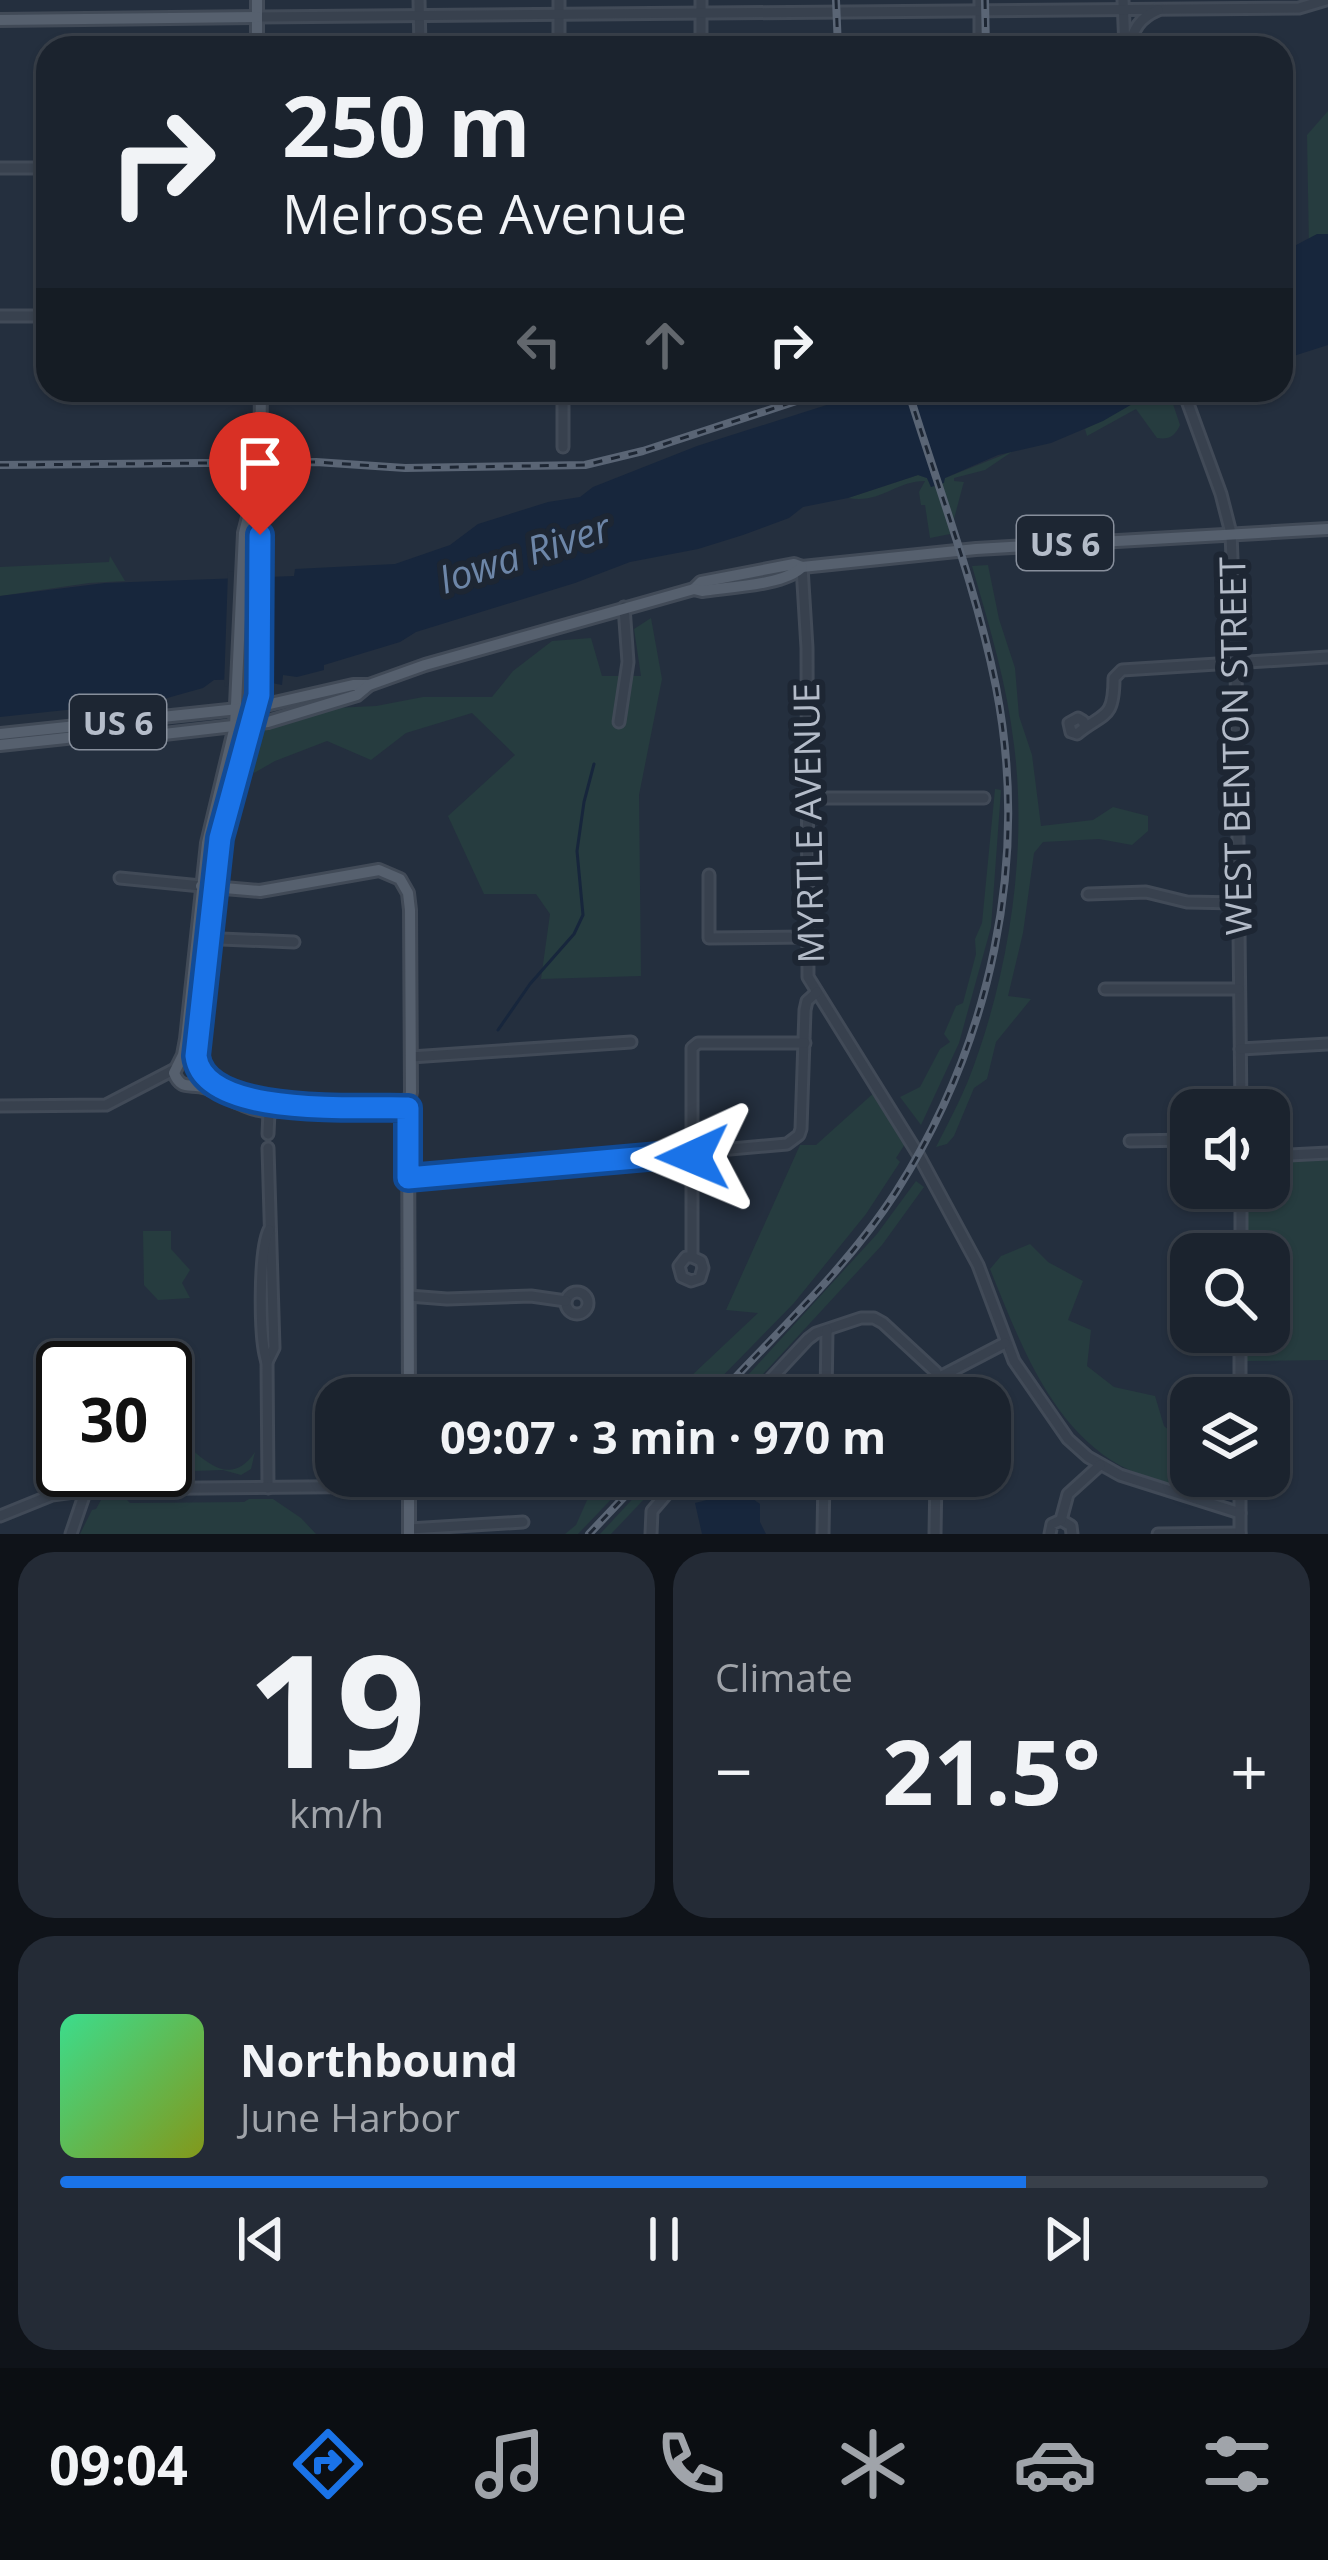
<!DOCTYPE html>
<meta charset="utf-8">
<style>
:root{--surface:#1b232e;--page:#242b36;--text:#f1f3f6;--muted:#a0a4aa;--line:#39404a;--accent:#1a73e8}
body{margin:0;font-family:"Open Sans",sans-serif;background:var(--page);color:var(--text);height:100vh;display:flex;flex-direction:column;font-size:45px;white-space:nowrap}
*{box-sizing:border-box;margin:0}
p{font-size:39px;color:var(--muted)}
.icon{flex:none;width:66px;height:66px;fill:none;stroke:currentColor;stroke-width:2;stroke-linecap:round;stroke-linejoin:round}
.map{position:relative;height:1534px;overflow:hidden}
.panel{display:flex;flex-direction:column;gap:18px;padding:18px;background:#0f1319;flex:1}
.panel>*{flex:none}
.hud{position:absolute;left:36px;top:36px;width:1257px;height:366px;border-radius:36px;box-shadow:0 3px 9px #0004,0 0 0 3px var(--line);background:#1b232e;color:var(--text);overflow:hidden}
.fabs{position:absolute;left:1170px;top:1089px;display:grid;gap:24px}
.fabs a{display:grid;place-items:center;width:120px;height:120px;border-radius:24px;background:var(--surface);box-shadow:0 3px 9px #0004,0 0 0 3px var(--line);font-size:60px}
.speed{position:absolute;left:36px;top:1341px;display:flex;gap:24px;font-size:60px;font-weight:700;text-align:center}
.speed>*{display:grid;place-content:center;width:156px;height:156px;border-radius:50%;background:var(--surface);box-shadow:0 3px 9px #0004,0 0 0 3px var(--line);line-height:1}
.speed .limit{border:6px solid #111;border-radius:18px;background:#fff;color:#111}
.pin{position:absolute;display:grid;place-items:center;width:102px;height:102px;color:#fff;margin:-123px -51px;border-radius:50% 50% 50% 0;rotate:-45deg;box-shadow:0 0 12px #0007}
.pin .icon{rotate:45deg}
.me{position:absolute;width:132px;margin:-66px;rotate:269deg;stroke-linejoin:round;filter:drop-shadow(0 0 9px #0008)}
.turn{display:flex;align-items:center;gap:42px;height:252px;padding:0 48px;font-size:54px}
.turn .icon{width:156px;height:156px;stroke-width:2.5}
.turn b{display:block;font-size:84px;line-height:102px}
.lanes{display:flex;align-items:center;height:114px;padding:0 48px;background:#0003;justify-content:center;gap:60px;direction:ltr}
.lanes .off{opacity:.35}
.big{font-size:90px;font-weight:700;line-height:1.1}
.panel .card{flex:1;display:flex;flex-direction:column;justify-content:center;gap:18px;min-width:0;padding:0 42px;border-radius:36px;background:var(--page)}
.panel .dial{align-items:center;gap:0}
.dial b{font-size:156px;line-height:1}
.song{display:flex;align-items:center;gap:36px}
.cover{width:144px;height:144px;border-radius:18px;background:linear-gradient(135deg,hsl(150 70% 55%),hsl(70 70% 35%))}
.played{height:12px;border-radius:6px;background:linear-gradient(90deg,var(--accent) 80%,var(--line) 80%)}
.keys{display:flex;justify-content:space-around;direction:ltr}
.heat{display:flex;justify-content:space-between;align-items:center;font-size:66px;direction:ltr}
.panel .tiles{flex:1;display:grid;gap:18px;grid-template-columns:1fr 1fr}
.card:last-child{grid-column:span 2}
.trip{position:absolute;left:315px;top:1377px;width:696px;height:120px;border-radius:36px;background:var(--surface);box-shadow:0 3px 9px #0004,0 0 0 3px var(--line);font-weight:700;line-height:120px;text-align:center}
.menu{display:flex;height:192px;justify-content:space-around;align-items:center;background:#0b0e12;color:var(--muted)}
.menu .icon{width:84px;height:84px}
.menu .active{color:var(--accent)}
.menu b{font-size:54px;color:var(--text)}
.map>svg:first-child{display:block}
.green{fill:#263c3f}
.water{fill:#17263c}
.pier{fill:#242f3e}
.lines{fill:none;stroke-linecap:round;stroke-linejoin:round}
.stream{stroke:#17263c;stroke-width:3}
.minor-casing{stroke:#414a57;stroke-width:15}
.major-casing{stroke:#414a57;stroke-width:16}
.minor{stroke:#38414e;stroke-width:9}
.major{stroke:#56606e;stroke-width:10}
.rail-casing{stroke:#5a6575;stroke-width:8}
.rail{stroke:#1d2633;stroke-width:3;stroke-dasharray:9;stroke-linecap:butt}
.route-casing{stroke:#114b97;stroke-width:30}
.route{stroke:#1a73e8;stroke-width:21}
.labels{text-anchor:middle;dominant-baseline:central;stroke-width:12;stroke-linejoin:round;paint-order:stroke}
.shield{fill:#1d2633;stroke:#878f9c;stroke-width:3}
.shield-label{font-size:33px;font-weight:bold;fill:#b4bcc9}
.street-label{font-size:36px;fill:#b4bcc9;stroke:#1d2633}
.water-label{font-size:39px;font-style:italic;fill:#6d86a8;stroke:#1d2633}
</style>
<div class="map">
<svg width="1328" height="1534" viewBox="0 0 1328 1534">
<rect width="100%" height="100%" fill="#242f3e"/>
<g class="green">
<path d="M1328 111V247L1309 248 1307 135Z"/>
<path d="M1169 392 1180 425C1175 436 1169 440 1157 438L1136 409 1087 436 1085 429 1134 403Z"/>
<path d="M1013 451 985 470 954 478V481L964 482 963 485 950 534 930 538 925 505H921L919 492 925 481C895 481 881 504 848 498L918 475 927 478 931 487 945 478Z"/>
<path d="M110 556 125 581 89 583 0 596V567L109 562Z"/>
<path d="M988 565 999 619 1015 668 1019 716 1032 755 1041 826 1093 820 1113 807 1148 816V831L1132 845 1099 839 1043 842 1034 853 1023 933 1008 996 1031 999 996 1042 987 1079 974 1088 954 1136 947 1144 936 1147C947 1125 959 1103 968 1081 1008 979 1028 854 1014 745 1007 684 989 625 972 566Z"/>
<path d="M651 618 662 679 639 795 641 976 541 979 550 914 536 894H484L448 816 515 755 472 713 406 733 371 760 327 741 275 761 254 773 249 762 261 731 333 708 376 706 423 697H492L513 671 552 641 591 638 602 676H641L634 629Z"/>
<path d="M995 789 1001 790 991 927 959 1043 921 1125 900 1097 920 1087 940 1049 950 1042 944 1034 956 1006 963 1003 976 954 975 939 982 923Z"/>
<path d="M876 1091 905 1144 896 1158 900 1162 866 1214 794 1303 701 1398H629V1393L661 1390 689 1378 758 1313 726 1310 800 1145H816Z"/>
<path d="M1328 1153V1360L1245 1361V1332H1269V1254H1245L1246 1188H1269V1156Z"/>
<path d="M916 1181 924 1187 882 1245 741 1398H727L877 1234Z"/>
<path d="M143 1231H171V1249L190 1270 182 1283 190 1298 158 1300 144 1285Z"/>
<path d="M1030 1244 1048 1262 1083 1281 1068 1320 1091 1330 1087 1366 1114 1387 1155 1396 1164 1426 1191 1448V1476H1205L1200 1492C1174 1484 1144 1478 1121 1466 1050 1427 1019 1340 990 1269L1001 1256Z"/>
<path d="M191 1449C213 1468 234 1483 255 1452L251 1469 241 1475 223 1470 194 1471 189 1476 114 1477 115 1470H165V1464L177 1459Z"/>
<path d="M654 1476H666L611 1534H600Z"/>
<path d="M621 1489 578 1534H565L576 1525 588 1498Z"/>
<path d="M249 1499H273L301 1518 316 1534H80L92 1510 96 1509 101 1500H127L130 1503 244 1502Z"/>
</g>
<g class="water">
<path d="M1317 234H1328V345L1281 360V253Z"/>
<path d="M874 390H1171L1134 403 1103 421 1051 443 998 455 945 478 944 483 931 487 927 478 918 475 848 498 803 507 789 518 743 535 698 549 630 562 575 583 416 632 400 642 324 665V670L297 677 283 675 282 685 252 679 214 680 203 688 160 700 0 717V596L105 583 294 576 295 569 395 564 450 545 478 524 548 502 580 497 593 487 697 446Z"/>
<path d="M742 1491 760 1504V1522L766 1534H702L695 1503Z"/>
</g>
<path class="pier" d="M268 571 271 686H252L251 578 247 686 224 687 228 572Z"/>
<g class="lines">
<path class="stream" d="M498 1030 530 984 574 934 583 915 577 851 584 802 594 764"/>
<defs>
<g id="minor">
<path d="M419 0 420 48"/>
<path d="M559 0V48"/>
<path d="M701 0V48"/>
<path d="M980 0V48"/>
<path d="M1123 0 1125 48"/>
<path d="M257 17 1299 8 1326 0"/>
<path d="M1128 48C1134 29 1139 18 1158 10"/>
<path d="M0 168H48"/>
<path d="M0 316H48"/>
<path d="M563 390V447"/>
<path d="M1183 390 1221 494 1231 533 1236 663 1241 1110"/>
<path d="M802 567 807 648 808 977 918 1154 978 1265 1014 1361 1068 1439 1088 1457 1120 1475 1240 1513"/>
<path d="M619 722 628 662 624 607"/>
<path d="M1085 727 1083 721 1078 718 1069 723 1071 732 1077 734C1103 712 1114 721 1114 678L1122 670 1328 657"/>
<path d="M808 798H984"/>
<path d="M709 875V938L807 937"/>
<path d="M120 878 201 886"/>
<path d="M1088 894 1146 892 1187 902 1238 903"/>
<path d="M198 938 294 942"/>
<path d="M1105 989H1239"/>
<path d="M1240 1049 1328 1044"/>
<path d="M411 1057 631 1042"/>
<path d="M0 1106 106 1105 175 1069"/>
<path d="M268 1134 269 1112"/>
<path d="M1130 1141 1191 1140"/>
<path d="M1269 1156 1328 1153"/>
<path d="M408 1178 787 1144 799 1135 801 1129 805 1010 807 1001 817 992"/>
<path d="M1241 1254V1188"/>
<path d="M692 1257H686L679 1266 682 1277 691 1281 700 1278 703 1268 701 1261 692 1257V1048L698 1043H805"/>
<circle cx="577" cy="1303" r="11"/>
<path d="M409 1296 447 1299 531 1296 566 1301"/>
<path d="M267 1362 274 1348 268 1148"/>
<path d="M938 1378 1005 1343"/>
<path d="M753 1398 808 1339 816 1333 861 1318H874L883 1323 936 1372 937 1398"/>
<path d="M826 1398 827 1330"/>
<path d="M1240 1398V1332"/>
<path d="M268 1488 267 1362C259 1339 259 1251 269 1230"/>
<path d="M0 1516 52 1495 96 1489 409 1486"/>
<path d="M1061 1520 1071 1526 1072 1534"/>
<path d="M409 1529 523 1522"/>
<path d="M71 1534 86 1490"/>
<path d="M651 1534 652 1511 682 1476"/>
<path d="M823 1534 824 1476"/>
<path d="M935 1534 936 1476"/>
<path d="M1050 1534 1052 1524 1061 1520 1068 1494 1100 1465"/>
<path d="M1158 1534 1240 1533"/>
<path d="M1240 1534V1476"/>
</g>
<g id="major">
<path d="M257 0V48"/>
<path d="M0 20 257 17"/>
<path d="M260 470 244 533 235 726 207 843 186 1039 183 1055 174 1073C182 1092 190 1082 207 1088 237 1100 257 1120 292 1107"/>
<path d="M694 589 701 582 794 564 802 567 976 549 1328 529"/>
<path d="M0 734 257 707 353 685H369"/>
<path d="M0 745 85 736 164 734 268 722 357 695 369 685 425 665 694 589 702 591C728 587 785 585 802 567"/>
<path d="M201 886 260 891 379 870 400 879 408 893 410 910 411 1092 408 1107 409 1398"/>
<path d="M191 1061C200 1069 208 1079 219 1086 275 1118 346 1105 408 1107"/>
<path d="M197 1065 220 839 259 695 258 567 264 498 260 470 261 390"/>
<path d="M409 1476V1534"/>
</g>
</defs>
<use href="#minor" class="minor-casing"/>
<use href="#major" class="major-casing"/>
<use href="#minor" class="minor"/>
<use href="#major" class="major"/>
<defs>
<g id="rail">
<path d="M836 0 838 48"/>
<path d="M985 0 986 48"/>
<path d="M0 465 316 462 405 468 585 465 643 451 830 390"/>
<path d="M716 1398C777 1332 847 1268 896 1192 991 1043 1030 861 996 687 976 586 938 488 908 390"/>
<path d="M589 1534 644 1476"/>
</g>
</defs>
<use href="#rail" class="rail-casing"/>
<use href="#rail" class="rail"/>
</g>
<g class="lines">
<defs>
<path id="route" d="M260 535 259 695 220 838 196 1056C204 1119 362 1106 408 1108V1178L693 1153V1157"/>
</defs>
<use href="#route" class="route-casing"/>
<use href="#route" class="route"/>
</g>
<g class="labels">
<g class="shield">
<rect x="1017" y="516" width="96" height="54" rx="9"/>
<rect x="70" y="695" width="96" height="54" rx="9"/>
</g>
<g class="shield-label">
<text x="1065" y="543">US 6</text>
<text x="118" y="722">US 6</text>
</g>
<g class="street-label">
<text transform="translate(1235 746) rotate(-91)">WEST BENTON STREET</text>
<text transform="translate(808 823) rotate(-91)">MYRTLE AVENUE</text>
</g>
<g class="water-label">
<text transform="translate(524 552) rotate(-18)">Iowa River</text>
</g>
</g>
</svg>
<div class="fabs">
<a><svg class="icon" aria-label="sound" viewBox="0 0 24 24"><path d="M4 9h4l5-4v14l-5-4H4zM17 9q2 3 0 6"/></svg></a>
<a><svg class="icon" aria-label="search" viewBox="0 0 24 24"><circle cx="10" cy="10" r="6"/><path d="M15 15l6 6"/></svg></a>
<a><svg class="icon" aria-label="layers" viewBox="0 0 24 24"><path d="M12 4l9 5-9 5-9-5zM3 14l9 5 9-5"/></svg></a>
</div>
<div class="speed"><div class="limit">30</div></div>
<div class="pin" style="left:260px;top:535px;background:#d93025"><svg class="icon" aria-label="arrive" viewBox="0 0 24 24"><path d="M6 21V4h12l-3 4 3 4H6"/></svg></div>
<svg class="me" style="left:693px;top:1157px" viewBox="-20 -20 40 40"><path d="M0-17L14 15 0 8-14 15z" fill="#1a73e8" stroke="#fff" stroke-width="4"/></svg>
<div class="trip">09:07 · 3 min · 970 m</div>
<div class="hud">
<div class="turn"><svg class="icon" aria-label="right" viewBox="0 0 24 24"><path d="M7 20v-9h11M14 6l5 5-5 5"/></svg><div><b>250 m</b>Melrose Avenue</div></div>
<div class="lanes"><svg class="icon off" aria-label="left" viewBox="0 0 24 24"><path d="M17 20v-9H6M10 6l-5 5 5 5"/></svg><svg class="icon off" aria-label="ahead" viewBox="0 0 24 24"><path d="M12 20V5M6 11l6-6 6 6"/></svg><svg class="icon" aria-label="right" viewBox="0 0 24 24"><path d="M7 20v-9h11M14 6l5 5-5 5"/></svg></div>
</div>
</div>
<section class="panel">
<div class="tiles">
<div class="card dial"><b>19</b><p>km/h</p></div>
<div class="card"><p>Climate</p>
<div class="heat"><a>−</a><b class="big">21.5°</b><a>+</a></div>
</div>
<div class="card">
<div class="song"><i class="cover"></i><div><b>Northbound</b><p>June Harbor</p></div></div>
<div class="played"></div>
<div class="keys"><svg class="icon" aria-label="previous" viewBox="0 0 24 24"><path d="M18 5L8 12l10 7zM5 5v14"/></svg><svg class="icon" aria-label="pause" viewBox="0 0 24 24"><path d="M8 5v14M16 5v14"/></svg><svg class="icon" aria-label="next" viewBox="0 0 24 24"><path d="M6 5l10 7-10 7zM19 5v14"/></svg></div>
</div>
</div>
</section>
<nav class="menu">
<b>09:04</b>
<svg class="icon active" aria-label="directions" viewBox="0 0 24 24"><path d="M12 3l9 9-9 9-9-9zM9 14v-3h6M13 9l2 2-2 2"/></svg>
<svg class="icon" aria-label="music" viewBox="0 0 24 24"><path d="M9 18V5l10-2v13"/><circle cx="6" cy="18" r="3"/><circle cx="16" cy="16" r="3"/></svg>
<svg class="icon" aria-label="phone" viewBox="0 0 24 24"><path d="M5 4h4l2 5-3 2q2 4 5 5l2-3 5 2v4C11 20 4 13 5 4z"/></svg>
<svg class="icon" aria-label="climate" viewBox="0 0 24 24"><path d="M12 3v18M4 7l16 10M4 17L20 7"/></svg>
<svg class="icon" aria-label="car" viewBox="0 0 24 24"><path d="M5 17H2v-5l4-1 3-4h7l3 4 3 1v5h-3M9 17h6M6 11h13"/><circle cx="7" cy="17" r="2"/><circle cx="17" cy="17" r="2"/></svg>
<svg class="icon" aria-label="filters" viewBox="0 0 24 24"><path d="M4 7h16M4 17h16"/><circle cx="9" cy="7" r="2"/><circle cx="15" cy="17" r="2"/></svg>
</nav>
